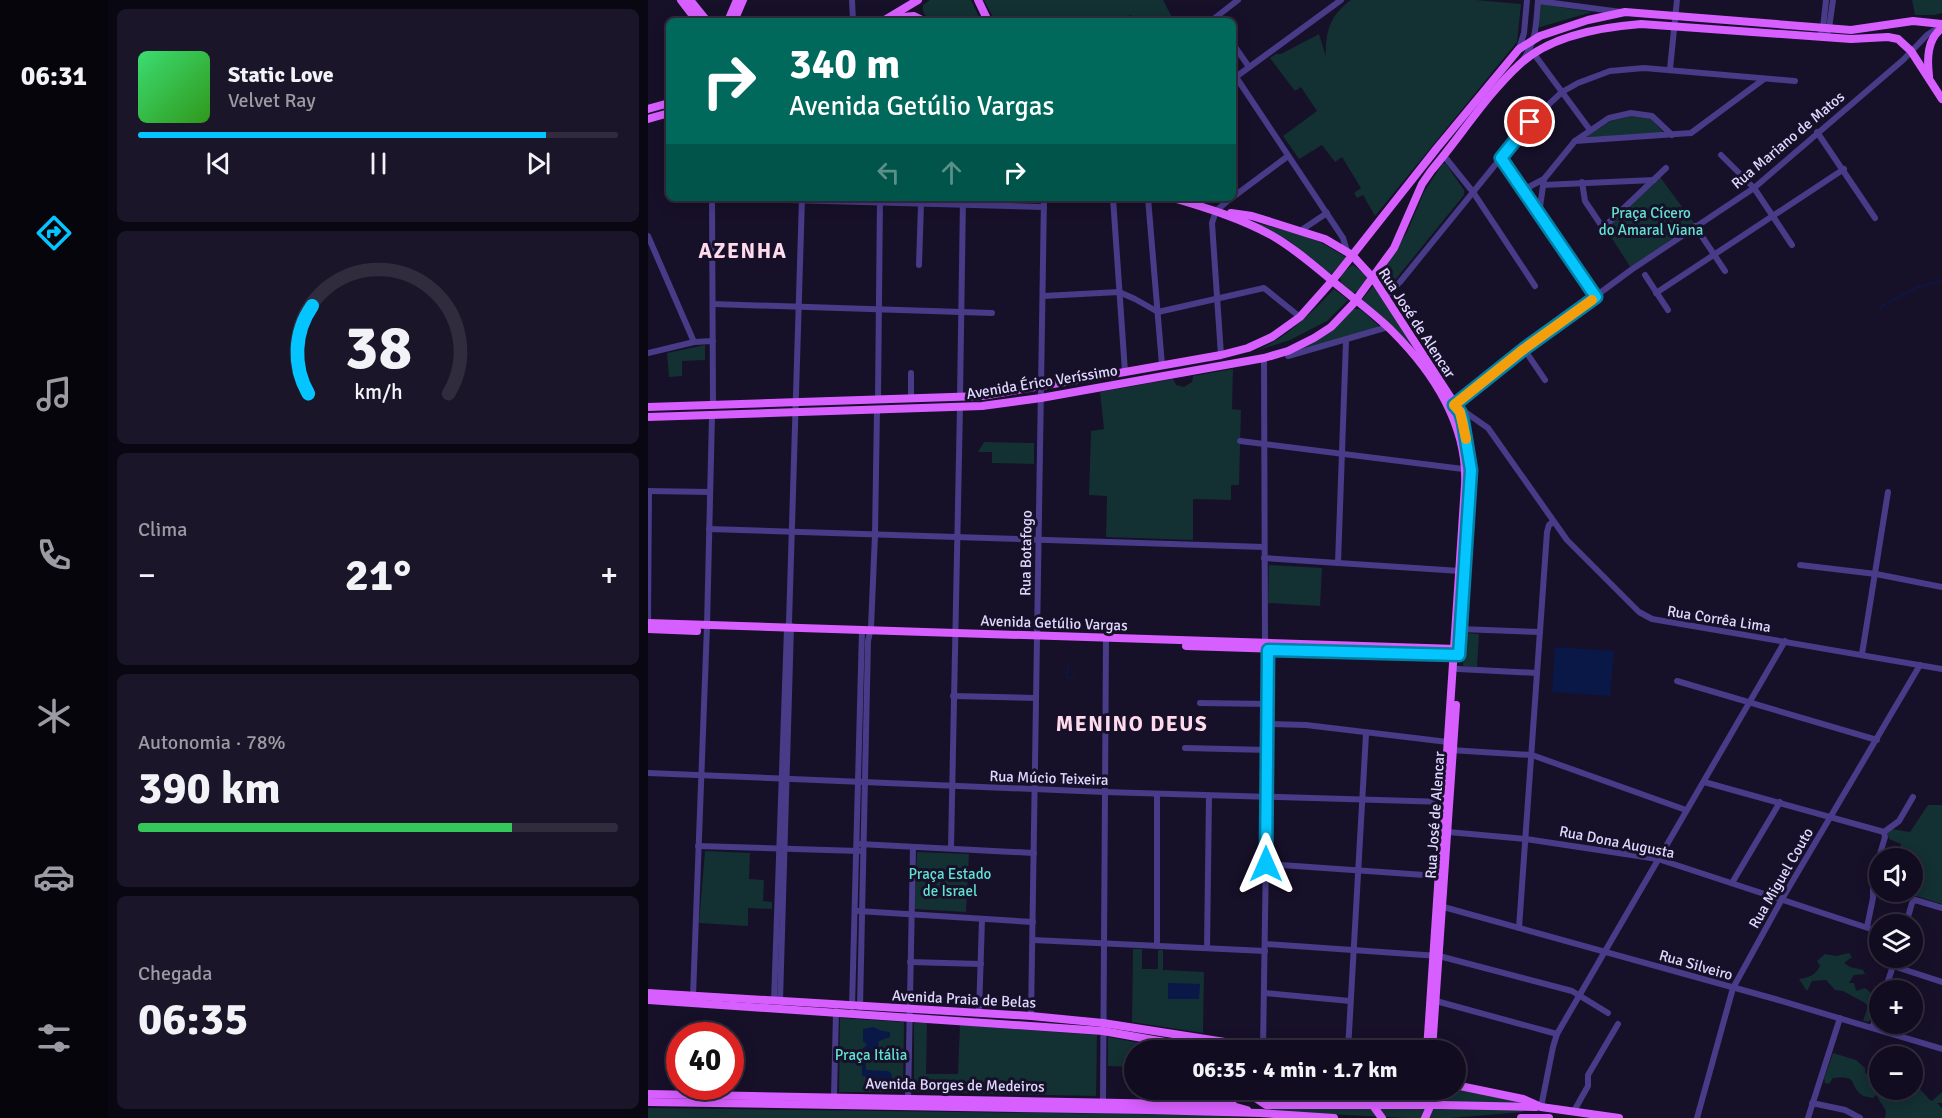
<!DOCTYPE html>
<html lang="pt">
<meta charset="utf-8">
<style>
:root{--surface:#110c1f;--page:#1a1528;--text:#f1f3f6;--muted:#9c9ba4;--line:#302c3d;--accent:#04c5ff}
body{margin:0;font-family:Signika,sans-serif;background:var(--page);color:var(--text);height:100vh;display:flex;flex-direction:column;font-size:22px;white-space:nowrap}
*{box-sizing:border-box;margin:0}
p{font-size:20px;color:var(--muted)}
.icon{flex:none;width:33px;height:33px;fill:none;stroke:currentColor;stroke-width:2;stroke-linecap:round;stroke-linejoin:round}
.map{position:relative;flex:1;overflow:hidden}
.details{display:flex;flex-direction:column;gap:9px;padding:9px;background:#090711;width:540px}
.details>*{flex:none}
.banner{position:absolute;left:18px;top:18px;width:570px;height:183px;border-radius:9px;box-shadow:0 3px 15px #0003,0 0 0 2px var(--line);background:#00695c;color:#fff;overflow:hidden}
.buttons{position:absolute;left:1221px;top:848px;display:grid;gap:12px}
.buttons a{display:grid;place-items:center;width:54px;height:54px;border-radius:50%;background:var(--surface);box-shadow:0 3px 15px #0003,0 0 0 2px var(--line);font-size:30px}
.speed{position:absolute;left:18px;top:1022px;display:flex;gap:12px;font-size:30px;font-weight:700;text-align:center}
.speed>*{display:grid;place-content:center;width:78px;height:78px;border-radius:50%;background:var(--surface);box-shadow:0 3px 15px #0003,0 0 0 2px var(--line);line-height:1}
.speed .limit{border:9px solid #d22;background:#fff;color:#111}
.pin{position:absolute;display:grid;place-items:center;width:51px;height:51px;color:#fff;margin:-26px;border:3px solid #fff;border-radius:50%;box-shadow:0 2px 6px #0007}
.me{position:absolute;width:66px;margin:-33px;rotate:0deg;stroke-linejoin:round;filter:drop-shadow(0 0 4px #0008)}
.turn{display:flex;align-items:center;gap:21px;height:126px;padding:0 24px;font-size:27px}
.turn .icon{width:78px;height:78px;stroke-width:2.5}
.turn b{display:block;font-size:42px;line-height:51px}
.lanes{display:flex;align-items:center;height:57px;padding:0 24px;background:#0003;justify-content:center;gap:30px;direction:ltr}
.lanes .off{opacity:.35}
.big{font-size:45px;font-weight:700;line-height:1.1}
.details .widget{flex:1;display:flex;flex-direction:column;justify-content:center;gap:9px;min-width:0;padding:0 21px;border-radius:9px;background:var(--page)}
.details .dial{align-items:center;gap:0}
.dial svg{height:156px;overflow:visible;fill:none;stroke:var(--line);stroke-width:7;stroke-linecap:round;text-anchor:middle}
.dial text{fill:var(--text);stroke:none}
.song{display:flex;align-items:center;gap:18px}
.cover{width:72px;height:72px;border-radius:9px;background:linear-gradient(135deg,hsl(140 70% 55%),hsl(110 70% 35%))}
.played{height:6px;border-radius:3px;background:linear-gradient(90deg,var(--accent) 85%,var(--line) 85%)}
.keys{display:flex;justify-content:space-around;direction:ltr}
.heat{display:flex;justify-content:space-between;align-items:center;font-size:33px;direction:ltr}
.charge{height:9px;border-radius:4px;background:linear-gradient(90deg,#34c759 78%,var(--line) 0)}
.trip{position:absolute;left:476px;top:1040px;width:342px;height:60px;border-radius:30px;background:var(--surface);box-shadow:0 3px 15px #0003,0 0 0 2px var(--line);font-weight:700;line-height:60px;text-align:center}
main{display:flex;flex:1;min-height:0}
.dock{display:flex;flex-direction:column;width:108px;justify-content:space-around;align-items:center;background:#07050c;color:var(--muted)}
.dock .icon{width:42px;height:42px}
.dock .active{color:var(--accent)}
.dock b{font-size:27px;color:var(--text)}
.map>svg:first-child{display:block}
.green{fill:#133033}
.water{fill:#0a1848}
.lines{fill:none;stroke-linecap:round;stroke-linejoin:round}
.stream{stroke:#0a1848;stroke-width:1.5}
.minor{stroke:#483b88;stroke-width:6}
.major{stroke:#d85fff;stroke-width:8}
.major-bridge{stroke:#d85fff;stroke-width:8}
.route-casing{stroke:#0380a6;stroke-width:15}
.route{stroke:#04c5ff;stroke-width:10}
.slow{stroke:#f59e0b;stroke-width:10}
.labels{text-anchor:middle;dominant-baseline:central;stroke-width:6;stroke-linejoin:round;paint-order:stroke}
.street-label{font-size:15px;fill:#e1d8ff;stroke:#171029}
.park-label{font-size:15px;fill:#61e1d2;stroke:#171029}
.district-label{font-size:21px;font-weight:bold;letter-spacing:1.5px;fill:#ffdaec;stroke:#171029}
</style>
<main>
<nav class="dock">
<b>06:31</b>
<svg class="icon active" aria-label="directions" viewBox="0 0 24 24"><path d="M12 3l9 9-9 9-9-9zM9 14v-3h6M13 9l2 2-2 2"/></svg>
<svg class="icon" aria-label="music" viewBox="0 0 24 24"><path d="M9 18V5l10-2v13"/><circle cx="6" cy="18" r="3"/><circle cx="16" cy="16" r="3"/></svg>
<svg class="icon" aria-label="phone" viewBox="0 0 24 24"><path d="M5 4h4l2 5-3 2q2 4 5 5l2-3 5 2v4C11 20 4 13 5 4z"/></svg>
<svg class="icon" aria-label="climate" viewBox="0 0 24 24"><path d="M12 3v18M4 7l16 10M4 17L20 7"/></svg>
<svg class="icon" aria-label="car" viewBox="0 0 24 24"><path d="M5 17H2v-5l4-1 3-4h7l3 4 3 1v5h-3M9 17h6M6 11h13"/><circle cx="7" cy="17" r="2"/><circle cx="17" cy="17" r="2"/></svg>
<svg class="icon" aria-label="filters" viewBox="0 0 24 24"><path d="M4 7h16M4 17h16"/><circle cx="9" cy="7" r="2"/><circle cx="15" cy="17" r="2"/></svg>
</nav>
<section class="details">
<div class="widget">
<div class="song"><i class="cover"></i><div><b>Static Love</b><p>Velvet Ray</p></div></div>
<div class="played"></div>
<div class="keys"><svg class="icon" aria-label="previous" viewBox="0 0 24 24"><path d="M18 5L8 12l10 7zM5 5v14"/></svg><svg class="icon" aria-label="pause" viewBox="0 0 24 24"><path d="M8 5v14M16 5v14"/></svg><svg class="icon" aria-label="next" viewBox="0 0 24 24"><path d="M6 5l10 7-10 7zM19 5v14"/></svg></div>
</div>
<div class="widget dial"><svg viewBox="0 0 100 80">
<path d="M14 69A42 42 0 1 1 86 69"/>
<path d="M14 69A42 42 0 0 1 16 24" stroke="#04c5ff"/>
<text x="50" y="56" font-size="32" font-weight="700">38</text>
<text x="50" y="72" font-size="11">km/h</text>
</svg></div>
<div class="widget"><p>Clima</p>
<div class="heat"><a>−</a><b class="big">21°</b><a>+</a></div>
</div>
<div class="widget"><p>Autonomia · 78%</p><b class="big">390 km</b><div class="charge"></div></div>
<div class="widget"><p>Chegada</p><b class="big">06:35</b></div>
</section>
<div class="map">
<svg width="1294" height="1118" viewBox="0 0 1294 1118">
<rect width="100%" height="100%" fill="#171029"/>
<g class="green">
<path d="M282 0H323L333 21C319 21 270 28 275 5Z"/>
<path d="M336 0H515L526 21H486L483 15 471 21H347Z"/>
<path d="M703 0H828L873 4 869 42 727 216 715 195 709 198 706 193 713 188 694 157 687 162 674 145 651 159 635 136 669 111 653 87 647 91 622 58 628 54H633L671 34 678 57C677 32 682 15 703 0Z"/>
<path d="M1264 0H1294V13L1286 15H1267Z"/>
<path d="M891 4 944 12 889 28Z"/>
<path d="M984 116 1003 119 1016 133 936 138 963 121Z"/>
<path d="M795 163 798 164 816 190V195L739 290 732 282 733 275 759 232 776 192Z"/>
<path d="M1012 177 1046 223 983 268 958 229Z"/>
<path d="M601 221 651 234 674 243 698 257 683 275 641 241Z"/>
<path d="M705 265 718 275 719 279 711 291 705 293C688 283 688 275 705 265Z"/>
<path d="M725 286 763 342V344L713 301Z"/>
<path d="M686 289 700 300 679 321 642 340 608 351C641 336 661 315 686 289Z"/>
<path d="M705 309H712L730 325V328L650 351Z"/>
<path d="M57 345V360L34 361V376L21 377 19 353Z"/>
<path d="M585 369 584 409 593 410 591 485H583V500L545 499V540L458 537 459 496 441 495 443 431 456 429 452 392 525 379 528 385 536 387 544 382 545 376Z"/>
<path d="M336 442 386 443V464L344 463V452H330Z"/>
<path d="M621 565 674 568 672 606 620 603Z"/>
<path d="M817 633 831 634 829 667 815 666Z"/>
<path d="M1280 805H1294V904L1252 891H1264V858H1251L1253 844 1241 839 1239 831 1243 829 1262 832Z"/>
<path d="M57 851 102 853 101 879 116 880 115 901 124 902V909L100 908V926L51 923Z"/>
<path d="M269 852 321 854 318 912 266 909Z"/>
<path d="M485 949H494V969H510V950H515V970L556 972 555 1033 484 1022Z"/>
<path d="M1201 953 1204 957 1196 963 1202 967 1215 970 1217 974 1206 975 1201 983H1206L1208 991 1217 988 1229 998 1221 1022 1215 1021 1220 1006 1217 1003 1195 991 1187 990 1178 980 1164 981 1159 991 1151 979C1160 978 1168 975 1172 966L1169 961 1177 954 1188 956Z"/>
<path d="M192 1018 256 1022 255 1092H191Z"/>
<path d="M266 1023H279L278 1074H310L312 1025 449 1035 448 1096 266 1092Z"/>
<path d="M460 1037 530 1050H486V1067L460 1066Z"/>
<path d="M1185 1053 1208 1060 1217 1068V1073C1225 1076 1232 1080 1232 1089H1264L1265 1072 1266 1083 1282 1100 1284 1101 1294 1092V1103H1289L1294 1108V1118H1237L1238 1111 1228 1095 1225 1098C1221 1097 1217 1097 1214 1095 1200 1085 1212 1075 1185 1078L1181 1084 1177 1083 1176 1079Z"/>
<path d="M807 1088 875 1102V1112L802 1118H758L619 1111 618 1101 607 1089Z"/>
<path d="M0 1108 560 1115 597 1118H0Z"/>
</g>
<g class="water">
<path d="M907 647 966 651 962 696 904 692Z"/>
<path d="M520 983 552 984 551 999H520Z"/>
<path d="M225 1027 234 1031 242 1032V1037L231 1041 230 1049 218 1062V1070L240 1071 243 1073 245 1083 240 1088H225V1084H221L218 1077 214 1076V1049L219 1045 215 1041V1029Z"/>
</g>
<g class="lines">
<g class="stream">
<path d="M1232 307 1270 287 1294 281"/>
<path d="M420 665 419 678H426"/>
</g>
<g class="minor">
<path d="M204 0 205 21"/>
<path d="M890 1 973 12"/>
<path d="M563 21 590 0"/>
<path d="M1172 36 1175 28 1178 0"/>
<path d="M1178 37 1181 28 1185 0"/>
<path d="M585 44 601 67"/>
<path d="M871 49 876 33 879 0"/>
<path d="M886 54 942 130"/>
<path d="M875 60C889 40 888 23 890 0"/>
<path d="M1022 69 1029 0"/>
<path d="M588 77 695 238 699 251"/>
<path d="M585 79 693 0"/>
<path d="M1169 132 1227 218"/>
<path d="M927 141 1043 133 1116 79"/>
<path d="M1073 155 1106 188 1144 245"/>
<path d="M796 156 825 192 887 286"/>
<path d="M853 158 948 297"/>
<path d="M934 182 937 201 955 228 1018 168"/>
<path d="M895 185 1006 180"/>
<path d="M875 190 896 179"/>
<path d="M585 197 640 156"/>
<path d="M64 198 396 207"/>
<path d="M64 198 65 404"/>
<path d="M465 198 477 372"/>
<path d="M500 198 514 365"/>
<path d="M891 214 896 179 927 141 961 118 983 113 1004 116 1024 135"/>
<path d="M1047 226 1077 271"/>
<path d="M652 231 679 213"/>
<path d="M0 236 46 342"/>
<path d="M271 265 273 204"/>
<path d="M997 275 1020 310"/>
<path d="M1008 293 1196 169"/>
<path d="M395 296 471 292 487 299 510 312 616 288 652 317"/>
<path d="M737 297 752 282 882 122 914 92 930 83 962 71 996 68 1147 81"/>
<path d="M65 304 344 313"/>
<path d="M876 349 897 380"/>
<path d="M0 353 46 342 65 341"/>
<path d="M573 355 564 223 568 211 583 198"/>
<path d="M640 356 740 327"/>
<path d="M616 358 617 644"/>
<path d="M312 397 315 198"/>
<path d="M263 398V373"/>
<path d="M230 399 232 198"/>
<path d="M806 405 876 349 983 270 1106 188 1255 60 1279 35 1293 26"/>
<path d="M810 407 840 428 919 540 991 612 1004 619 1294 669"/>
<path d="M592 441 823 470"/>
<path d="M0 491 62 492"/>
<path d="M61 529 616 547"/>
<path d="M616 558 812 571"/>
<path d="M690 563 698 341"/>
<path d="M1152 565 1228 574 1294 587"/>
<path d="M809 622 812 629 892 632"/>
<path d="M0 623 1 491"/>
<path d="M1214 654 1240 492"/>
<path d="M810 669 889 673"/>
<path d="M1029 681 1229 740"/>
<path d="M305 696 388 698"/>
<path d="M552 703 620 704"/>
<path d="M620 724 658 725 800 742"/>
<path d="M537 748 620 750"/>
<path d="M802 750 884 755 1038 810"/>
<path d="M0 773 456 792 798 802"/>
<path d="M1056 782 1236 832"/>
<path d="M800 832 878 839 1010 859 1232 932"/>
<path d="M1236 832 1251 821 1265 797"/>
<path d="M211 844 386 853"/>
<path d="M50 846 211 851"/>
<path d="M303 848 312 407"/>
<path d="M618 864 791 876"/>
<path d="M1084 883 1132 802"/>
<path d="M792 906 1127 999 1294 1049"/>
<path d="M210 911 385 922"/>
<path d="M1258 924 1264 903 1267 900 1294 908"/>
<path d="M1219 927 1225 898V878L1237 837 1236 832"/>
<path d="M871 928 899 532 901 525 905 522"/>
<path d="M385 940 617 951"/>
<path d="M617 944 791 956 924 991 960 1013"/>
<path d="M509 946V794"/>
<path d="M559 948 561 796"/>
<path d="M262 962 333 964"/>
<path d="M1245 966 1294 982"/>
<path d="M1237 990 1248 957"/>
<path d="M617 993 702 1001"/>
<path d="M45 996 59 626 64 415"/>
<path d="M126 1001 139 628 141 623 154 198"/>
<path d="M132 1001 143 626"/>
<path d="M788 1001 909 1034"/>
<path d="M204 1007 214 630"/>
<path d="M212 1007 220 641 223 627 227 535 229 410"/>
<path d="M331 1013 334 919"/>
<path d="M383 1016 396 198"/>
<path d="M1224 1028 1232 1007"/>
<path d="M615 1050 620 724V650"/>
<path d="M700 1050 718 734"/>
<path d="M186 1097 188 1011"/>
<path d="M260 1101 265 847"/>
<path d="M455 1101 458 638"/>
<path d="M1164 1103 1197 1110 1212 1118"/>
<path d="M893 1107 905 1047 909 1034 1137 641"/>
<path d="M926 1111 940 1086V1075L970 1024"/>
<path d="M1049 1118 1085 988 1134 899 1272 665"/>
<path d="M1160 1118 1192 1018"/>
</g>
<g class="major">
<path d="M33 0 49 21"/>
<path d="M42 0 59 21"/>
<path d="M330 0 340 21"/>
<path d="M243 18 266 16 276 21"/>
<path d="M80 21 89 0"/>
<path d="M86 21 95 0"/>
<path d="M235 21 270 0"/>
<path d="M1281 76C1279 59 1279 39 1294 28"/>
<path d="M0 109 21 103"/>
<path d="M0 119 21 113"/>
<path d="M525 198C559 208 592 218 623 235 648 249 671 270 693 288 710 302 729 316 745 332 786 373 820 426 817 485L779 1050"/>
<path d="M583 213 604 216 677 239 704 255 725 278 812 412 821 459"/>
<path d="M0 407 334 396 477 372 573 355 600 348 624 337 652 317 684 281 789 148 871 49 892 36 940 20 977 12 1203 30 1265 21 1294 24"/>
<path d="M0 417 334 406 393 398 616 358 640 351 666 338 683 327 705 304 746 248 774 184 783 171C813 136 838 95 872 64 902 36 954 27 993 24L1203 39 1240 37 1250 39 1263 51 1294 99"/>
<path d="M0 623 809 649"/>
<path d="M0 629 49 631"/>
<path d="M538 646 811 655"/>
<path d="M0 993 383 1016 455 1023 628 1050"/>
<path d="M0 1000 455 1031 551 1048"/>
<path d="M784 1050 808 705"/>
<path d="M807 1085 875 1099 893 1107 971 1118"/>
<path d="M594 1089 618 1105H709"/>
<path d="M724 1089 726 1107 734 1118"/>
<path d="M0 1094 581 1105 599 1110"/>
<path d="M0 1102 500 1110 612 1113 686 1118"/>
<path d="M581 1105 586 1099 588 1089"/>
<path d="M793 1105 888 1107"/>
<path d="M777 1118 781 1109 782 1089"/>
<path d="M873 1118H901"/>
</g>
<path class="major-bridge" d="M709 1105H793"/>
</g>
<g class="lines">
<defs>
<path id="route" d="M618 864 620 650 811 655 823 470 815 422 812 412 806 405 876 349 948 297 853 158 882 122"/>
</defs>
<use href="#route" class="route-casing"/>
<use href="#route" class="route"/>
<path class="slow" d="M818 439 812 412 806 405 876 349 944 300"/>
</g>
<g class="labels">
<g class="street-label">
<text transform="translate(1140 140) rotate(-40)">Rua Mariano de Matos</text>
<text transform="translate(769 323) rotate(57)">Rua José de Alencar</text>
<text transform="translate(394 382) rotate(-9)">Avenida Érico Veríssimo</text>
<text transform="translate(378 553) rotate(-89)">Rua Botafogo</text>
<text transform="translate(1071 619) rotate(9)">Rua Corrêa Lima</text>
<text transform="translate(406 623) rotate(2)">Avenida Getúlio Vargas</text>
<text transform="translate(401 778) rotate(2)">Rua Múcio Teixeira</text>
<text transform="translate(787 815) rotate(-86)">Rua José de Alencar</text>
<text transform="translate(969 842) rotate(11)">Rua Dona Augusta</text>
<text transform="translate(1133 878) rotate(-60)">Rua Miguel Couto</text>
<text transform="translate(1048 965) rotate(16)">Rua Silveiro</text>
<text transform="translate(316 999) rotate(3)">Avenida Praia de Belas</text>
<text transform="translate(307 1085) rotate(1)">Avenida Borges de Medeiros</text>
</g>
<g class="park-label">
<text x="1003" y="213">Praça Cícero<tspan x="1003" dy="17">do Amaral Viana</tspan></text>
<text x="302" y="874">Praça Estado<tspan x="302" dy="17">de Israel</tspan></text>
<text x="223" y="1055">Praça Itália</text>
</g>
<g class="district-label">
<text x="95" y="251">AZENHA</text>
<text x="484" y="724">MENINO DEUS</text>
</g>
</g>
</svg>
<div class="buttons">
<a><svg class="icon" aria-label="sound" viewBox="0 0 24 24"><path d="M4 9h4l5-4v14l-5-4H4zM17 9q2 3 0 6"/></svg></a>
<a><svg class="icon" aria-label="layers" viewBox="0 0 24 24"><path d="M12 4l9 5-9 5-9-5zM3 14l9 5 9-5"/></svg></a>
<a>+</a>
<a>−</a>
</div>
<div class="speed"><div class="limit">40</div></div>
<div class="pin" style="left:882px;top:122px;background:#d93025"><svg class="icon" aria-label="arrive" viewBox="0 0 24 24"><path d="M6 21V4h12l-3 4 3 4H6"/></svg></div>
<svg class="me" style="left:618px;top:864px" viewBox="-20 -20 40 40"><path d="M0-17L14 15 0 8-14 15z" fill="#04c5ff" stroke="#fff" stroke-width="4"/></svg>
<div class="trip">06:35 · 4 min · 1.7 km</div>
<div class="banner">
<div class="turn"><svg class="icon" aria-label="right" viewBox="0 0 24 24"><path d="M7 20v-9h11M14 6l5 5-5 5"/></svg><div><b>340 m</b>Avenida Getúlio Vargas</div></div>
<div class="lanes"><svg class="icon off" aria-label="left" viewBox="0 0 24 24"><path d="M17 20v-9H6M10 6l-5 5 5 5"/></svg><svg class="icon off" aria-label="ahead" viewBox="0 0 24 24"><path d="M12 20V5M6 11l6-6 6 6"/></svg><svg class="icon" aria-label="right" viewBox="0 0 24 24"><path d="M7 20v-9h11M14 6l5 5-5 5"/></svg></div>
</div>
</div>
</main>
